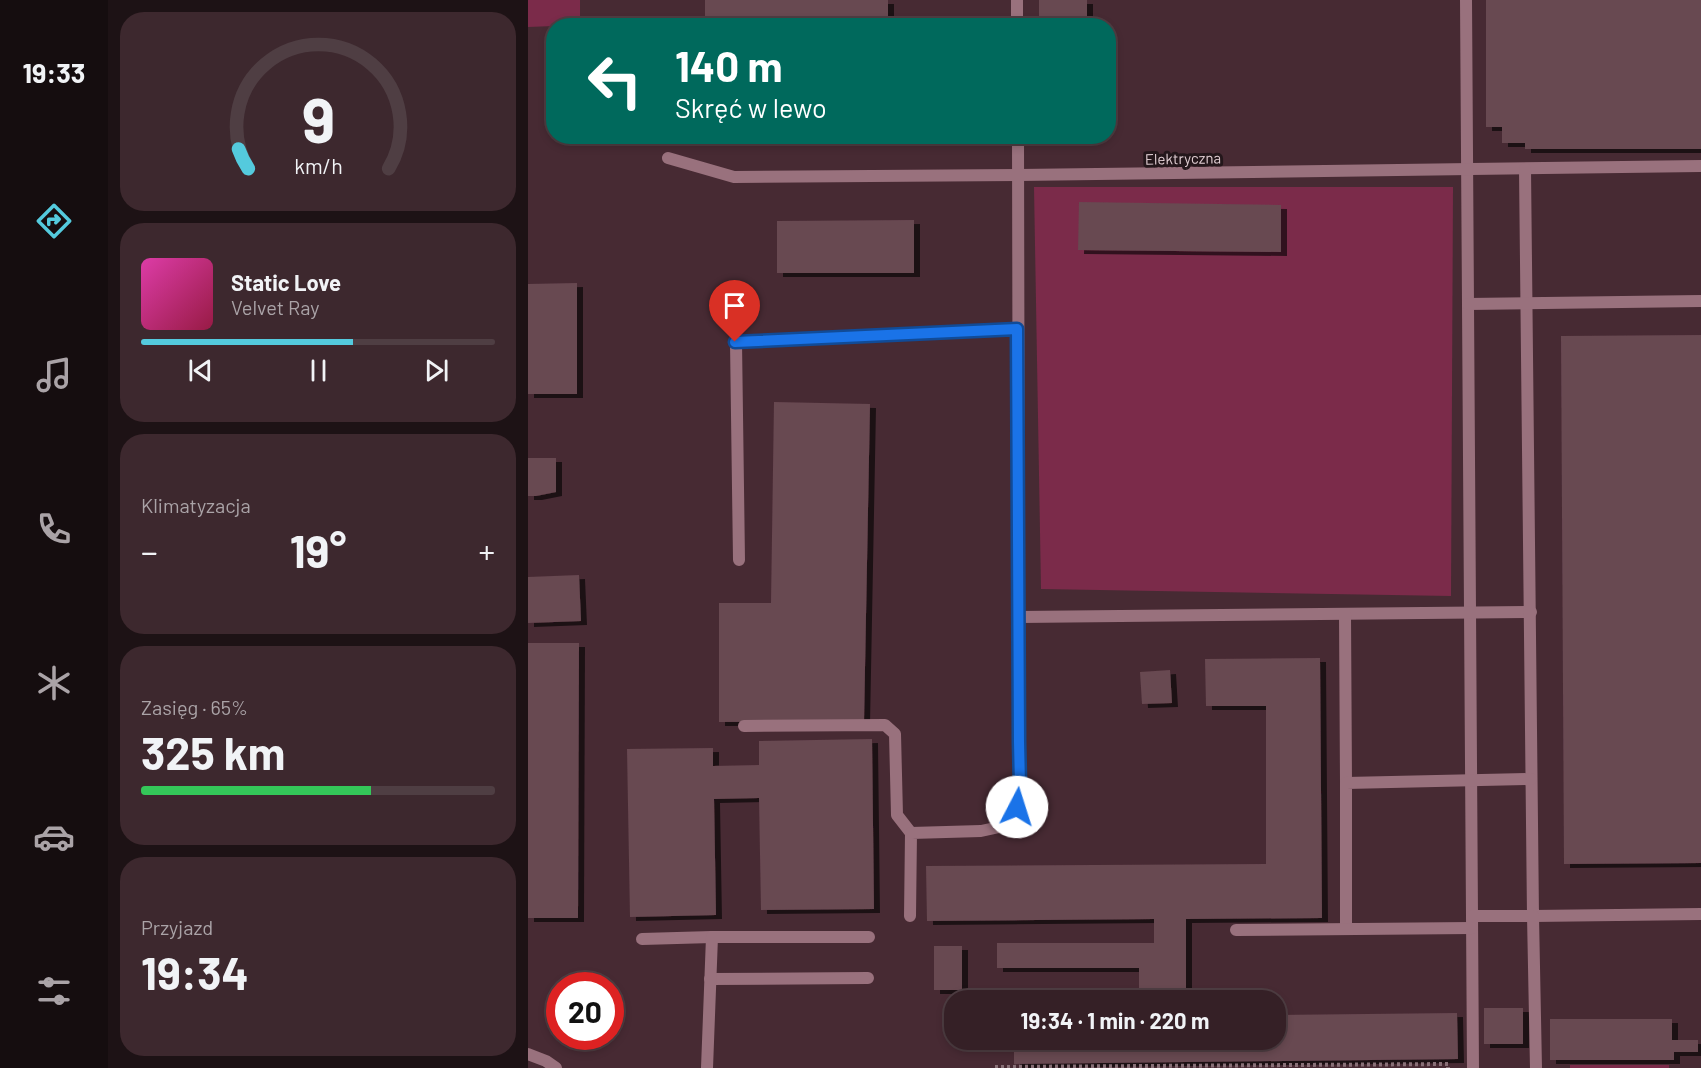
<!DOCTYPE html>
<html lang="pl">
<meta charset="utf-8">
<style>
:root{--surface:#352026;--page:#3d282e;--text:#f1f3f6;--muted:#aaa3a7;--line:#4f3e43;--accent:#54cadd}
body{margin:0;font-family:Barlow,sans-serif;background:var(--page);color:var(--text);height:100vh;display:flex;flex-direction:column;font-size:22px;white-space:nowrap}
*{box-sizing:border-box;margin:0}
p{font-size:20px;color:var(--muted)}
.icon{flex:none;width:33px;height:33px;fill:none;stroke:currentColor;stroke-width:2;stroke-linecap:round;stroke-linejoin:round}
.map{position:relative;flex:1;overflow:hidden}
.side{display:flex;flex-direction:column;gap:12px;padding:12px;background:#1d1215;width:420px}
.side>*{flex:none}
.hud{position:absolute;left:18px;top:18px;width:570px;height:126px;border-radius:24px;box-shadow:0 3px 9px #0003,0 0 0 2px var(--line);background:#00695c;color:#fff;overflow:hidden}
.speed{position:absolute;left:18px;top:972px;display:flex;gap:12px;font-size:30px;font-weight:700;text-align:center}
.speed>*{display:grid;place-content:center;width:78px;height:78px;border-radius:50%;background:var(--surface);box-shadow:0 3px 9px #0003,0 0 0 2px var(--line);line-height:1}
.speed .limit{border:9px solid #d22;background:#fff;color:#111}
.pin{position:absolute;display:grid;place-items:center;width:51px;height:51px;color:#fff;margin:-62px -26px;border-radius:50% 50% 50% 0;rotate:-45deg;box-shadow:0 0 6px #0007}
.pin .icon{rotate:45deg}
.me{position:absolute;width:66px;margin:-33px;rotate:5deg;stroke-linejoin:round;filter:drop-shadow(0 0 4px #0008)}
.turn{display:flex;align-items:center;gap:21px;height:126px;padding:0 30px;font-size:27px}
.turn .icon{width:78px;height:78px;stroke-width:2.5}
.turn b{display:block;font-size:42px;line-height:51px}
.big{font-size:45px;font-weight:700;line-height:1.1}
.side .widget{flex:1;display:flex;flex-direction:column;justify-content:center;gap:9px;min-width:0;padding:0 21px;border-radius:24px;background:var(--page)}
.side .dial{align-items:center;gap:0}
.dial svg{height:156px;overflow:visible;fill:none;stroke:var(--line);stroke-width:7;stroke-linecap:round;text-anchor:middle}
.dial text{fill:var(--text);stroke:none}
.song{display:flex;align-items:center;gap:18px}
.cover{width:72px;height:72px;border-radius:9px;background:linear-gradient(135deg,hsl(320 70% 55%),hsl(340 70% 35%))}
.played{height:6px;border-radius:3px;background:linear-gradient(90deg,var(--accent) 60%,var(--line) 60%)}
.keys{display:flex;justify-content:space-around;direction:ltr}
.heat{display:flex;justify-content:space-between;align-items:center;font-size:33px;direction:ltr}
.charge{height:9px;border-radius:4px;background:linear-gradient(90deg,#34c759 65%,var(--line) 0)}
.trip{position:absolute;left:416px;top:990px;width:342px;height:60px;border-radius:24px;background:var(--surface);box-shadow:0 3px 9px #0003,0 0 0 2px var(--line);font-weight:700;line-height:60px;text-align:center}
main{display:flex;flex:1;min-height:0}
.tab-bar{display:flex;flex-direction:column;width:108px;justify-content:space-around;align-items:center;background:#150d0f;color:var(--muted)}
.tab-bar .icon{width:42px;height:42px}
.tab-bar .current{color:var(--accent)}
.tab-bar b{font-size:27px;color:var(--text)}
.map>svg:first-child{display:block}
.green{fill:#7b2b4a}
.building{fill:#684851;filter:url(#shadow)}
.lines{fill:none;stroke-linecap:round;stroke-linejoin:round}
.path{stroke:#887077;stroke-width:4;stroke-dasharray:3 3;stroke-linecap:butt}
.service{stroke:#99717d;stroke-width:12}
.minor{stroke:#99717d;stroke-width:12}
.route-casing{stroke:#114b97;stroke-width:15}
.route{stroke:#1a73e8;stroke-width:10}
.labels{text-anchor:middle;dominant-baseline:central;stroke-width:6;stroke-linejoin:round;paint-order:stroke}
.street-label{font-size:15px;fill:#e1ced3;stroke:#24171b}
</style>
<main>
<nav class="tab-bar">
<b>19:33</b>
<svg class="icon current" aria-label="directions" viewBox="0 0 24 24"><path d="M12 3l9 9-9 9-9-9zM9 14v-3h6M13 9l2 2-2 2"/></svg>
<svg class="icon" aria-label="music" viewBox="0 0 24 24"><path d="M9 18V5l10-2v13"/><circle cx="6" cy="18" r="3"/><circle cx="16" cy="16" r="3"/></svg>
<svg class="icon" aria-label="phone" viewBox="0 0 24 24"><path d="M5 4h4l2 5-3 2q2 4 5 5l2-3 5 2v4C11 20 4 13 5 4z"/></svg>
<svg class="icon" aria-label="climate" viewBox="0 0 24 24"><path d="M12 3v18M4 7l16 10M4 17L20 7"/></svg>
<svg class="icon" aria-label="car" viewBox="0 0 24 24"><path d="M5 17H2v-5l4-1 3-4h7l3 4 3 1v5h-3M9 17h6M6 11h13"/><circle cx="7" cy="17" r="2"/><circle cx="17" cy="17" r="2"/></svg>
<svg class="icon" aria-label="filters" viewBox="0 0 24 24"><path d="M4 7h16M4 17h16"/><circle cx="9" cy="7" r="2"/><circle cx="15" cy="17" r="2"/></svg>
</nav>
<section class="side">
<div class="widget dial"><svg viewBox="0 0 100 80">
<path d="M14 69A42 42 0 1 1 86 69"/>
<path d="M14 69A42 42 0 0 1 9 59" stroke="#54cadd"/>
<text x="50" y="56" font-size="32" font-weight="700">9</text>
<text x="50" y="72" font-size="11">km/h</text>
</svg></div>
<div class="widget">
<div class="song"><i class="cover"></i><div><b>Static Love</b><p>Velvet Ray</p></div></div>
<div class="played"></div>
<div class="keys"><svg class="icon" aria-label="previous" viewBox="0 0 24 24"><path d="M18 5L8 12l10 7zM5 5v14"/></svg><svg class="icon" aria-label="pause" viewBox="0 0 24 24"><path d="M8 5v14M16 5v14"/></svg><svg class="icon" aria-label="next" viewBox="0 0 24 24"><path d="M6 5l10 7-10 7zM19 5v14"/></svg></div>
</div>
<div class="widget"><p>Klimatyzacja</p>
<div class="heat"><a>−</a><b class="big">19°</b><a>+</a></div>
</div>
<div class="widget"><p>Zasięg · 65%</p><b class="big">325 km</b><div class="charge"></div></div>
<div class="widget"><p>Przyjazd</p><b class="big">19:34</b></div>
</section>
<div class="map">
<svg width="1173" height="1068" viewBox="0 0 1173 1068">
<defs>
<filter id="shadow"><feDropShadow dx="6" dy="4" stdDeviation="0" flood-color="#0009"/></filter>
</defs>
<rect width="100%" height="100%" fill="#472a33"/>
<g class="green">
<path d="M0 0H52V25L0 27Z"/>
<path d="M506 187H925L923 596 513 589Z"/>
<rect x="1042" y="1065" width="99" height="3"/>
</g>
<g class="building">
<rect x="177" y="0" width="183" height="26"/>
<rect x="511" y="0" width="48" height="26"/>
<path d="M958 0H1173V149H997V143H974V127H958Z"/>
<path d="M551 202 753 205V252L550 250Z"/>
<path d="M386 220V273H249V221Z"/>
<path d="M49 283V394H0V284Z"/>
<path d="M1173 335V863L1036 864 1033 336Z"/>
<path d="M246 402 342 404 336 721 191 722V603H243Z"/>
<path d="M0 458H28V492L8 496H0Z"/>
<path d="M51 575 53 621 0 623V577Z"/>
<path d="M0 643H51L50 918H0Z"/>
<path d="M792 658 794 918 658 919V1000H611V968H469V943H626V919L399 921 398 866 738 864V706H678L677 659Z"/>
<path d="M642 670 644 703 614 704 612 672Z"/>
<path d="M344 739 346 909 233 910 231 798 186 799 188 915 102 917 99 749 185 748V766L231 765V741Z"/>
<rect x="406" y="946" width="28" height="44"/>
<rect x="956" y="1008" width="39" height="36"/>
<path d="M929 1013 930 1059 486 1064V1040H747V1015Z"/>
<path d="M1022 1019H1144V1040H1170V1052H1146V1060H1022Z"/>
</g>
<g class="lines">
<path class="path" d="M467 1067 920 1064V1068"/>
<g class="service">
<path d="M489 0V26"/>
<path d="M938 0 945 1068"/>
<path d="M490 136 491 617 1003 612"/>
<path d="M140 158 206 177 491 175 1173 166"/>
<path d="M997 169 1005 916 1173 914"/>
<path d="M940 304 1173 301"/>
<path d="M211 560 208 342 489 329"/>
<path d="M817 614 818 783"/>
<path d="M216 726 357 725 367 734 369 815 383 833"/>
<path d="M382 916 383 833 453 831 476 826 489 807 492 785 491 742V617"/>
<path d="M944 916H1005L1008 1068"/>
<path d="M818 929V783L1003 779"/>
<path d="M708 930 944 928"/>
<path d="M114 939 184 937"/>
<path d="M182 979 340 978"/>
<path d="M179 1068 184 937H341"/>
</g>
<path class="minor" d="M0 1054 18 1061 28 1068"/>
</g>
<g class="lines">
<defs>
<path id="route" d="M207 342 489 329 491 742 492 785 489 807"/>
</defs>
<use href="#route" class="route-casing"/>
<use href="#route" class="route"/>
</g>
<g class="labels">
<g class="street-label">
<text transform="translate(655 158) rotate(-1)">Elektryczna</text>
</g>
</g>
</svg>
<div class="speed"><div class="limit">20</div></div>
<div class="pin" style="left:207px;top:342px;background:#d93025"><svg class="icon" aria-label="arrive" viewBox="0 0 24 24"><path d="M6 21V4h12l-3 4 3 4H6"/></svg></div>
<svg class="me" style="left:489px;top:807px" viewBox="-20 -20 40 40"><circle r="19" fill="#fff"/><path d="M0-13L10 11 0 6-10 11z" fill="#1a73e8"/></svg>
<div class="trip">19:34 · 1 min · 220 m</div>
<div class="hud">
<div class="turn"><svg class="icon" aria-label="left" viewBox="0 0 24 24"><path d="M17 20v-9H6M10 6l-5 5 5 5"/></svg><div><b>140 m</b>Skręć w lewo</div></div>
</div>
</div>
</main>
